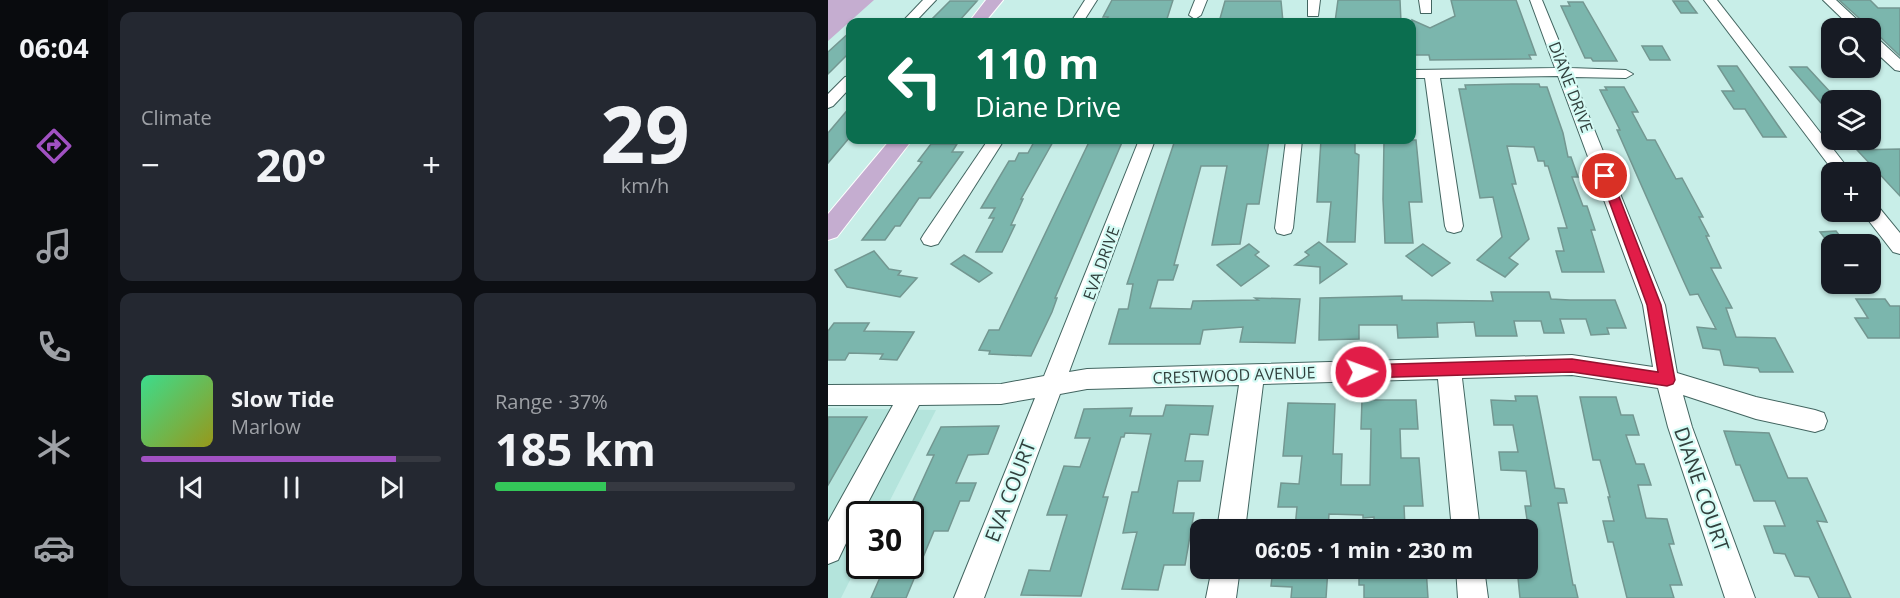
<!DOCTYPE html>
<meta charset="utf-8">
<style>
:root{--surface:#171b24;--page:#242831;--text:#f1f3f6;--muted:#9ea1a6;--line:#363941;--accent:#a151c2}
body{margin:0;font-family:"Open Sans",sans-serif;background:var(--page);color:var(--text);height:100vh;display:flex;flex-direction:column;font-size:22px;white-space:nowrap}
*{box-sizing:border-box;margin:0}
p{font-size:20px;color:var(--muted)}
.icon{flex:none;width:33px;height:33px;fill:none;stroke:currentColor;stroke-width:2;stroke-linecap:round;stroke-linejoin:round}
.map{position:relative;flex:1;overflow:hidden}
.panel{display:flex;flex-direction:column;gap:12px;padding:12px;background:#0d0f14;width:720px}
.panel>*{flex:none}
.top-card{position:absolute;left:18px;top:18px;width:570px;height:126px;border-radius:12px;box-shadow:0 2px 4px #0004;background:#0b6e4f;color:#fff;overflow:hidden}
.fabs{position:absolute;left:993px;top:18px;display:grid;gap:12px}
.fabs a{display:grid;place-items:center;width:60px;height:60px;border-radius:12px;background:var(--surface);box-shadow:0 2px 4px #0004;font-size:30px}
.speed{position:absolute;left:18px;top:501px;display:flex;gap:12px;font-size:30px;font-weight:700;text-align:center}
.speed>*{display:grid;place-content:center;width:78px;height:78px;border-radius:50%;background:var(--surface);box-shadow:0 2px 4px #0004;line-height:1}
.speed .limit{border:3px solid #111;border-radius:9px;background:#fff;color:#111}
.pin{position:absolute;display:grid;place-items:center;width:51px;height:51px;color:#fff;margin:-26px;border:3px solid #fff;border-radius:50%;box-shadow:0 2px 6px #0007}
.me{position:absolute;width:66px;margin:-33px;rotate:88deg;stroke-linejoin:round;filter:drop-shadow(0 0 4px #0008)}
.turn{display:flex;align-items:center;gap:21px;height:126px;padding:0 30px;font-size:27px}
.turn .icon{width:78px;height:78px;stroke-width:2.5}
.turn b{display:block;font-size:42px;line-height:51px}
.big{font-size:45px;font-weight:700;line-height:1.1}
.panel .card{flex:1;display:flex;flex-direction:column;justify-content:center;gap:9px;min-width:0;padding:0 21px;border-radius:12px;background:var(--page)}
.panel .dial{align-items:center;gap:0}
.dial b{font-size:78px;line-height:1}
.song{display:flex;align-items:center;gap:18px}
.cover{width:72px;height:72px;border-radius:9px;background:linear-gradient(135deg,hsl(150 70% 55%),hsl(60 70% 35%))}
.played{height:6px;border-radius:3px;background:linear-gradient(90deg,var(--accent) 85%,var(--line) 85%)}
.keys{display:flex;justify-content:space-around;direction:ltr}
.heat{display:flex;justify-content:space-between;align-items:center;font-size:33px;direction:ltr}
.charge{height:9px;border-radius:4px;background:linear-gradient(90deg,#34c759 37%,var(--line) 0)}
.panel .tiles{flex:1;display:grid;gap:12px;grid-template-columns:repeat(2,1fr)}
.trip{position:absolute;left:362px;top:519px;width:348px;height:60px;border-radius:12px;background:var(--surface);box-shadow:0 2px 4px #0004;font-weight:700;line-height:60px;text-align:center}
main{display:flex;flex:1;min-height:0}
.dock{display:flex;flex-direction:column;width:108px;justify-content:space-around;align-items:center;background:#090b0e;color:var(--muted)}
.dock .icon{width:42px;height:42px}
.dock .on{color:var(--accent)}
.dock b{font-size:27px;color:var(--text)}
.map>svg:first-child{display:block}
.built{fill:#b4e4dc}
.green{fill:#c5add0}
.building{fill:#7bb6ad;stroke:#739791;stroke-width:1.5}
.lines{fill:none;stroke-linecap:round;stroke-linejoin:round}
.minor-casing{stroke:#426560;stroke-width:2}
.major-casing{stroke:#fff;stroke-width:2}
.minor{fill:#fff;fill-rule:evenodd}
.major{fill:#c5add0;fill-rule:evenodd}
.route{fill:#e11d48;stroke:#92132f;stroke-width:1.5}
.labels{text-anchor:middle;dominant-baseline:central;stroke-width:4.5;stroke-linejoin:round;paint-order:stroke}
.street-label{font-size:16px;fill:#31403d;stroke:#d5fbf5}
.near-street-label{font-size:20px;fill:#31403d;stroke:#d5fbf5}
</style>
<main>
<nav class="dock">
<b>06:04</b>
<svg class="icon on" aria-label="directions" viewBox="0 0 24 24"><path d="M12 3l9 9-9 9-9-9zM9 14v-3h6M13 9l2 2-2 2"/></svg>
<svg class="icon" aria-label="music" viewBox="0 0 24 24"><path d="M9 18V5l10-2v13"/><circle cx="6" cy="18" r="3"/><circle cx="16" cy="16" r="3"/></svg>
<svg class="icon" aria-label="phone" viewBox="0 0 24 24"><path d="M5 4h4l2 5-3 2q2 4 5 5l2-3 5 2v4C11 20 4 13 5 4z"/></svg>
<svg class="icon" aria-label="climate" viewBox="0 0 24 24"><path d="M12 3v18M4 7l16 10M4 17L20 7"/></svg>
<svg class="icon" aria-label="car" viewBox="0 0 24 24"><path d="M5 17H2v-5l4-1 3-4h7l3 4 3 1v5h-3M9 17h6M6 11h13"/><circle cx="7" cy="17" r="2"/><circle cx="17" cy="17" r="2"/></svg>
</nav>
<section class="panel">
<div class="tiles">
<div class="card"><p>Climate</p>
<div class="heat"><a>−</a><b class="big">20°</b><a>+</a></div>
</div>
<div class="card dial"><b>29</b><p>km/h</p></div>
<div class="card">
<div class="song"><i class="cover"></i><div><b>Slow Tide</b><p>Marlow</p></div></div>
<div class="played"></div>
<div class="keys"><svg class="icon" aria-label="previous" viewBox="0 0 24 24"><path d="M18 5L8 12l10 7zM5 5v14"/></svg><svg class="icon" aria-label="pause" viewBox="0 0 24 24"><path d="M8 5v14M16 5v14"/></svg><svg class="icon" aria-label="next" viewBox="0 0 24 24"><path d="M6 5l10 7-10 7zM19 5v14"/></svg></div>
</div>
<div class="card"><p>Range · 37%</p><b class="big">185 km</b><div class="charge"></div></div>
</div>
</section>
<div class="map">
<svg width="1072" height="598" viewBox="0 0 1072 598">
<rect width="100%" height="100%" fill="#c8eee8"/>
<path class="built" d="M0 408 108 410 55 514H32L31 562 13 598H0Z"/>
<path class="green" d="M0 0H46L0 41Z"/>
<g class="building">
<path d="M284 0H345L338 22H277L280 17H275Z"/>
<path d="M510 0H572L573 22H507Z"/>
<path d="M623 0H688L708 55H701L703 59 602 60 601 55H584V20L602 28 627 16Z"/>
<path d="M1011 0H1042L1050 8H1072V56L1049 34 1042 33V28Z"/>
<path d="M122 1H149L131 21 101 22Z"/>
<path d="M397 1H453L455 22H391Z"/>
<path d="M845 1H860L869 13H853Z"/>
<path d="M740 2H755L789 61H765L763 58H757L733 6H742Z"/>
<path d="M22 32V56H18L0 74V52Z"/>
<path d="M814 46H834L842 60H822Z"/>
<path d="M890 66H909L958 137H935L917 109H906L894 91H906Z"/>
<path d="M962 67H979L1004 94V103H993Z"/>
<path d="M684 84H711L712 87H719L735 133 740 157H743L750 177H744L755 206H759L767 230H763L776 272H734L728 251H736L730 228H739L720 166H717L716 161H710L706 147 679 146 688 184H684L701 239 681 258 690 264 677 277 649 260 674 237 665 197 652 198 631 89H638L637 85Z"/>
<path d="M777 87H796L810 112H804L819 140H827L848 179 854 178 875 217H871L881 236H878L893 268H883L904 308H898L908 337 947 338 965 372H932L930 368 896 365 892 350 875 348 869 327 888 329 870 294 862 295 856 282 789 130H792L772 90H779Z"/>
<path d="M22 107V137L0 163V133Z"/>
<path d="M207 140H226L193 199H195L183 225H187L178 244 174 252H148L166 218H161L167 208H153L181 161H187L191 153H200Z"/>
<path d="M262 140H295L227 298H229L224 312 203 356 161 354 162 351 151 350 161 330H171Z"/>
<path d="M359 140H441L431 204H419L412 244 384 245 399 166H373L346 265H350L345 280H330L322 308 363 309 365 301 430 300 427 298 472 299 467 343 412 342 415 327 375 330 372 344H281L291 309H300L305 284H299L346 143H358Z"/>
<path d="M493 140H527V153L531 155 527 242H499L503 202H489Z"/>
<path d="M556 140H588L594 202H581L585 243H557L555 199Z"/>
<path d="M103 144H129L124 152H135L102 198H91L72 226H67L57 240H34L94 162 90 161Z"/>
<path d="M1072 149V196L1029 150Z"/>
<path d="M1008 231 1018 244H1001L992 232Z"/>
<path d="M491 242 519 264 492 283V267L467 265 481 255 477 252Z"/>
<path d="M421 244 431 252 427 255 441 266 413 286 389 265Z"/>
<path d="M595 244 622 263 604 276 578 256Z"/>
<path d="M46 251 61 269 73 271 70 275 89 278 72 297 19 287 7 270Z"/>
<path d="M136 255 149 263 164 273 151 282 123 264Z"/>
<path d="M663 292H721L723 299 742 300H787L798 328H779L781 334 763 335 758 319H732L736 333H716L713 321H686L689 336H648L646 322 609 323 610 337 570 338 569 325H531V339L491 340 492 298 574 296V300L665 301Z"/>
<path d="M1028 299H1057L1062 306H1072V338H1040L1027 318H1040Z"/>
<path d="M6 323H41L36 331 86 332 69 360 52 359 55 354 21 353 17 360H0V331Z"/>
<path d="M687 396H709L727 488 736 489 739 503H730L745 585H747L750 598H692L689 568H699V552L704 553 697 506H703L698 471 673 470 671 452H690L685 425H666L663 400 688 401Z"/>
<path d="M752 397H788L793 415H805L811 435H798L808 464H816L823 485H810L818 518 839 519 846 544H841L854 585H842L846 598H799L785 542H780L775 521H786L780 497H782L772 460H765Z"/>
<path d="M534 400H588L590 429H572L573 458H591L595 506H576L577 527H546V517L535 518V515L501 514 500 529 467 528 469 507H450L453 483 471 484 474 456H455L460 403 507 404 505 454H514L513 485H542L543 429H533Z"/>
<path d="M338 405 385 406 380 435 362 434 357 461H375L372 481H350L345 513H366L357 565H336L330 590 294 589 309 532 295 533 304 492H310L323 434 297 433 296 437H293L275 497H280L253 596 193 595 201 570 222 571 239 515H219L236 466 252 467 262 438H247L256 409 304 408 302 416H335Z"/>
<path d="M0 417H39L0 485Z"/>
<path d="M171 426 160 454 140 455 128 483H148L141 501H132L120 531H106L78 598H43L57 566H82V514H79L106 455H99L113 427Z"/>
<path d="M896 431 941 433 960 478H979L999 522 989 521 1023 598H991L981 577 967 576 957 554 946 553 936 526H957L947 501H926L912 465H908Z"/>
<path d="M445 568H500L498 598H463L464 587 443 586Z"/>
<path d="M531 568H598L600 598H536V585H531Z"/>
</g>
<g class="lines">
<defs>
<g id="minor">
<path d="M95 0H108L87 22H74Z"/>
<path d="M257 0H269L255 22H243Z"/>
<path d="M367 0H379L373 15 367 19 361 15Z"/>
<path d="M480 0H492L490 16H480Z"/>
<path d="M591 0H603V13H593Z"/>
<path d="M702 0H714L742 68 798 70 805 74 798 78 745 77 837 305 849 373 928 397 987 410 996 413 999 421 996 429 987 432 928 419 855 395 864 427 927 598H897L840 427 830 388 744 375 634 378 652 530H624L610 379 435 384 417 530H389L411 385 259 389 232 394 156 598H126L207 398 173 404 91 405 34 514H32L10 560 0 564V522L65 405H0V385L173 384 216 376 311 140H327L241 372 259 369 744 355 825 367 815 305 730 76 612 78 635 226 633 231 626 233 619 231 617 226 597 78H584V70L727 68Z"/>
<path d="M876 0H889L1023 172H1006Z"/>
<path d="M995 0H1008L1038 28H1024Z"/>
<path d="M1042 35 1047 36 1072 59V71L1067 70 1042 47Z"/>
<path d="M22 76V88L5 106 0 108V94L17 77Z"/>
<path d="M160 140H176L110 244 103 246 96 244 93 239 96 234Z"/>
<path d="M458 140H474L465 228 463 233 456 235 449 233 447 228Z"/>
<path d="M1042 203 1049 205 1072 233V254L1065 252 1034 212H1042Z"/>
<path d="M384 568H412L408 598H378Z"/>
<path d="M628 568H656L660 598H630Z"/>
</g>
<g id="major">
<path d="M158 0H175L157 22H141Z"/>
<path d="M62 140H84L9 237 0 240V214Z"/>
</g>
</defs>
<use href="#minor" class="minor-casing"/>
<use href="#major" class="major-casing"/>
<use href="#minor" class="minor"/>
<use href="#major" class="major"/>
</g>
<path class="route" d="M777 172 783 176 833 305 847 380 845 384 839 386 744 372 533 378 528 376 526 372 528 367 533 365 744 359 830 372 819 305 772 176Z"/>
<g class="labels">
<g class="street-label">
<text transform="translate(743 87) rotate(69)">DIANE DRIVE</text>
<text transform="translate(273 263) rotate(-70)">EVA DRIVE</text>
<text transform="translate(406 375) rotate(-2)">CRESTWOOD AVENUE</text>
</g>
<g class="near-street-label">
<text transform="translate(874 489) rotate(71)">DIANE COURT</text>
<text transform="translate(182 491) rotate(-69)">EVA COURT</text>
</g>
</g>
</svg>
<div class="fabs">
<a><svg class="icon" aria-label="search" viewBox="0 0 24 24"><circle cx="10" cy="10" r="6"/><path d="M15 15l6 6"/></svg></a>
<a><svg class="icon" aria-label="layers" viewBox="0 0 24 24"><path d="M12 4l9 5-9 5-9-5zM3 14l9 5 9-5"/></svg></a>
<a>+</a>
<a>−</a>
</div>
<div class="speed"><div class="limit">30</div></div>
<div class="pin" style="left:777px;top:176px;background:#d93025"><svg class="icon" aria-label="arrive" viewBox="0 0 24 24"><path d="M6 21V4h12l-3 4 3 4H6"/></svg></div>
<svg class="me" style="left:533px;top:372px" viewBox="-20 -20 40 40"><circle r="17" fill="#e11d48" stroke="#fff" stroke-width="3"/><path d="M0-11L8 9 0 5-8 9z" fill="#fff"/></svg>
<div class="trip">06:05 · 1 min · 230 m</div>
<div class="top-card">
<div class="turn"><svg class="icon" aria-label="left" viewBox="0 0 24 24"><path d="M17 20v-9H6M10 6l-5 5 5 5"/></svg><div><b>110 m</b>Diane Drive</div></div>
</div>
</div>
</main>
